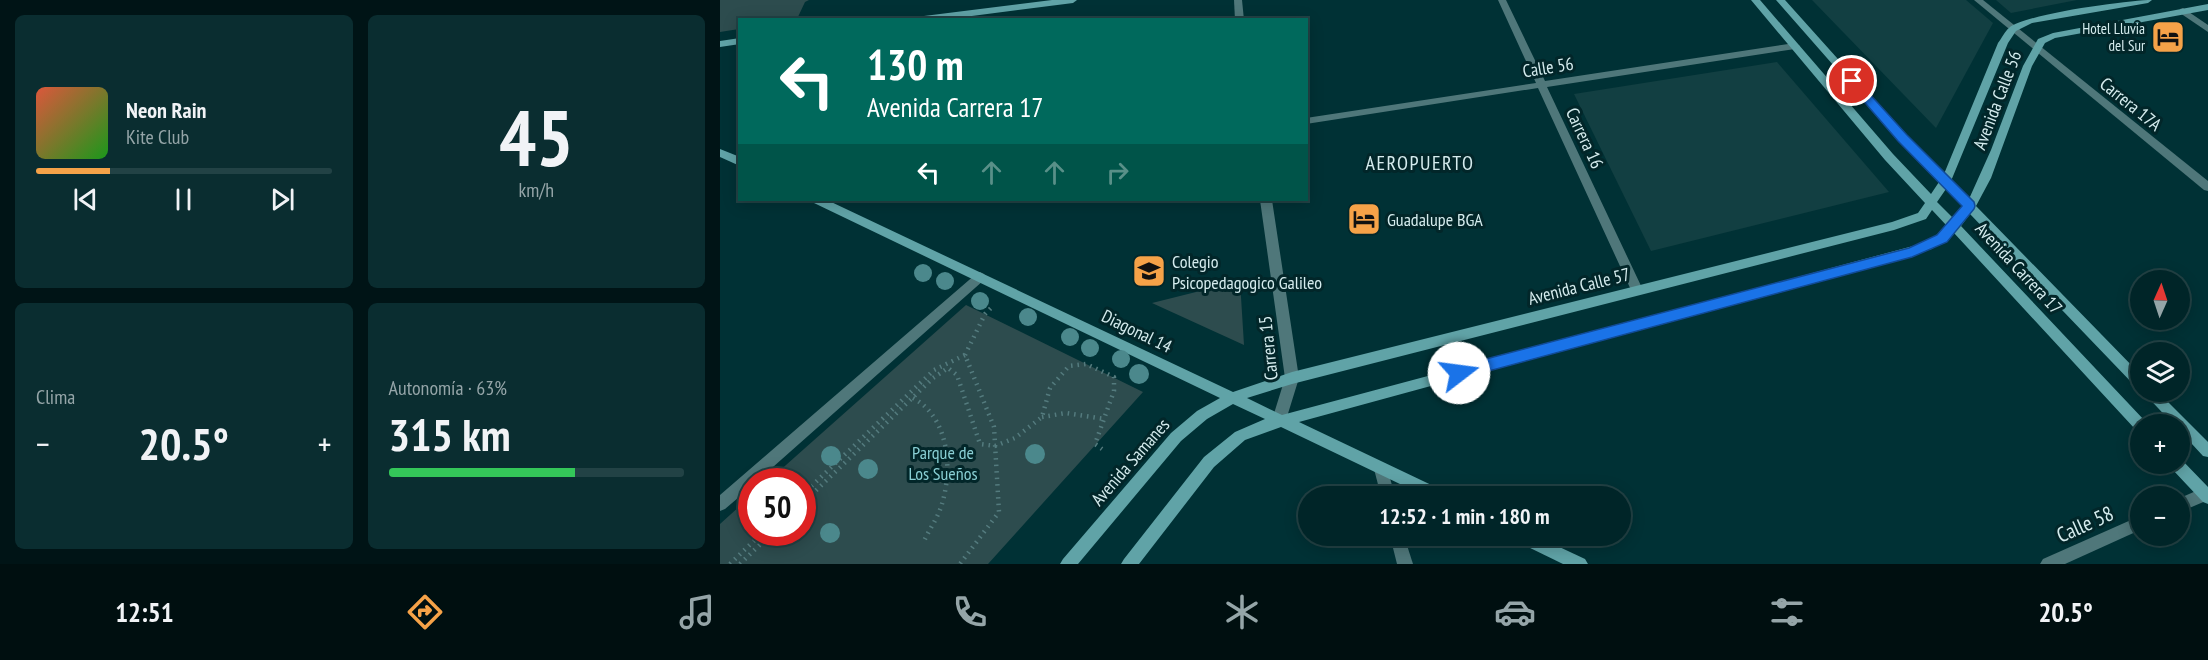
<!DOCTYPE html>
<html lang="es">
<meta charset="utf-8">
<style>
:root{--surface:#002528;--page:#0a2d30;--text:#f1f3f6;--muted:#95a5a8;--line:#224245;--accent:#f6a248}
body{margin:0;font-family:"PT Sans Narrow",sans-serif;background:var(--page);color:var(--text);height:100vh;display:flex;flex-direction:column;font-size:22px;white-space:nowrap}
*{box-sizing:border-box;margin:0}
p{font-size:20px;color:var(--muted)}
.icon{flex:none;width:33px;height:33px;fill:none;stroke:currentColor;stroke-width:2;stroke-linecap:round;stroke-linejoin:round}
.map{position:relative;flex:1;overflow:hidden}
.side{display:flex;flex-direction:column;gap:15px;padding:15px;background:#001416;width:720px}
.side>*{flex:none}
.hud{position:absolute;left:18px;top:18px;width:570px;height:183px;border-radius:0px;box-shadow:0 3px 15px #0003,0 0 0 2px var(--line);background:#00695c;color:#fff;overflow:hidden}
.needle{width:39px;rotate:3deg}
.tools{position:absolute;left:1410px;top:270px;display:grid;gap:12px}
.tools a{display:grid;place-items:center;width:60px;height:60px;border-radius:50%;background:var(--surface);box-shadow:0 3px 15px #0003,0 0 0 2px var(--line);font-size:30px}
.speed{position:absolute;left:18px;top:468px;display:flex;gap:12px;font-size:30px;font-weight:700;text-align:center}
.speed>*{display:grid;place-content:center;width:78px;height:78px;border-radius:50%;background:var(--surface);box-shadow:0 3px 15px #0003,0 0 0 2px var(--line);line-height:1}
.speed .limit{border:9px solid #d22;background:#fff;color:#111}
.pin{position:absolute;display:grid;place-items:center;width:51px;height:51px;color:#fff;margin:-26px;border:3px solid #fff;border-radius:50%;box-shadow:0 2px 6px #0007}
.me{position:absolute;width:66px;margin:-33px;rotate:75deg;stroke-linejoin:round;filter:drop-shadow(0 0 4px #0008)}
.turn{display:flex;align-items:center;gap:21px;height:126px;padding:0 30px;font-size:27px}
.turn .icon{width:78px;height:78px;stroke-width:2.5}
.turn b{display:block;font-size:42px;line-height:51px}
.lanes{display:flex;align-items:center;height:57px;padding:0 30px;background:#0003;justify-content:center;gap:30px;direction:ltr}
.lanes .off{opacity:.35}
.big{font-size:45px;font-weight:800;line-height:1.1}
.side .card{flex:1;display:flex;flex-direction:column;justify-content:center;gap:9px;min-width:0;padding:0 21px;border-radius:9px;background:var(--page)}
.side .dial{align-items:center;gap:0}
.dial b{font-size:78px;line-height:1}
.song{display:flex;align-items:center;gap:18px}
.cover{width:72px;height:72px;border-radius:9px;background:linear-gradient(135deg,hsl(10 70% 55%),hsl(120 70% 35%))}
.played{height:6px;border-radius:3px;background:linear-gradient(90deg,var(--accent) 25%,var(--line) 25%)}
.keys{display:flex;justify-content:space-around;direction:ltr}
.heat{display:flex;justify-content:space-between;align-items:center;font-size:33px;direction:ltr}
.charge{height:9px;border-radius:4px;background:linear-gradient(90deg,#34c759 63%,var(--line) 0)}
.side .tiles{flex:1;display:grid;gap:15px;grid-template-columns:repeat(2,1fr)}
.trip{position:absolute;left:578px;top:486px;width:333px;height:60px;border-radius:30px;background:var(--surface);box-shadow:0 3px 15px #0003,0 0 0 2px var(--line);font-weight:800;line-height:60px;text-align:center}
.tabs{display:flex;height:96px;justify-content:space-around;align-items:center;background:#000f10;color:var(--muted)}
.tabs .icon{width:42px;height:42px}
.tabs .on{color:var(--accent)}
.tabs b{font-size:27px;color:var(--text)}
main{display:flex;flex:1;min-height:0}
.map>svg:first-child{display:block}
.built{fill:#123f42}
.green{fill:#2d4c4e}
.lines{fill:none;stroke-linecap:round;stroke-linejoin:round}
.path{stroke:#547b7e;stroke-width:4.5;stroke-dasharray:1.5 5;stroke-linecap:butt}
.lane{fill:#4f777a;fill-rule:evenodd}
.street{fill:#4f777a;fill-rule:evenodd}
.secondary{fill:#60a3a7;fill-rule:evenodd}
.tree{fill:#4b888c}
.route{fill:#1a73e8;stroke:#114b97;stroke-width:1.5}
.labels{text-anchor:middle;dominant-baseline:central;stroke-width:6;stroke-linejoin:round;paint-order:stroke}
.far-poi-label{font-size:15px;fill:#d5ecee;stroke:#022629;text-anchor:end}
.street-label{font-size:18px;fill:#d5ecee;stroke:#022629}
.poi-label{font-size:18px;fill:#d5ecee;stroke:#022629;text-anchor:start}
.park-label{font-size:18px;fill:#89cfd4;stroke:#022629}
.neighbourhood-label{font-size:20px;letter-spacing:1.5px;fill:#d5ecee;stroke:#022629}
.near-street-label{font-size:21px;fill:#d5ecee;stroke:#022629}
</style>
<main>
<section class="side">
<div class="tiles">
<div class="card">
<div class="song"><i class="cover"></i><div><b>Neon Rain</b><p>Kite Club</p></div></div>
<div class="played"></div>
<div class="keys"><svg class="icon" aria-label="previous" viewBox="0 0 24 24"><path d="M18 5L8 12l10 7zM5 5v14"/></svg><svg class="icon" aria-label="pause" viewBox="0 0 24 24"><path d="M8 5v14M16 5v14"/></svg><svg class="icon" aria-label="next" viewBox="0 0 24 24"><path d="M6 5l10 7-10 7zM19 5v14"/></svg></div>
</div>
<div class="card dial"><b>45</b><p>km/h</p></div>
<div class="card"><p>Clima</p>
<div class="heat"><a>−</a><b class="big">20.5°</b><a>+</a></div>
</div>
<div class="card"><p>Autonomía · 63%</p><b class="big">315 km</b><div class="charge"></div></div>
</div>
</section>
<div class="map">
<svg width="1488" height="564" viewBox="0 0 1488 564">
<rect width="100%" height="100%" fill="#003135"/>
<g class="built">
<path d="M1092 0H1246L1273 23 1216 128Z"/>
<path d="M1276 0H1357L1291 13Z"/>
<path d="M1057 62 1169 192 931 251 854 94Z"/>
</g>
<g class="green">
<path d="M0 0H89L85 2 77 19 20 20 19 29 0 32Z"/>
<path d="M520 281 524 345 432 303Z"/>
<path d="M246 305 423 392 268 564H0V524L31 496 32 532H82V482L48 481Z"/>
</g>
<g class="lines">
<g class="path">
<path d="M245 355 265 314 274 305"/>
<path d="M193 398C230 418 233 471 221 507 217 519 209 530 204 541"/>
<path d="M322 417 346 413 385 419"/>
<path d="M82 495 214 370 245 355 274 427 279 512 240 564"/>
<path d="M82 504 213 378 228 368 237 375 260 444 275 446 295 438 322 417 330 388 349 366 366 364 394 377V391L375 444 382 449"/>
<path d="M10 564 43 532"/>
<path d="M20 564 53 532"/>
</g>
<g class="lane">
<path d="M260 272 264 274 266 277 264 280 36 482H32V486L5 509 0 511V495L256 274Z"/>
<path d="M661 462 666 464 675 496H661L654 469 656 464Z"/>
<path d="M670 536H684L693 564H677Z"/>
</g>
<g class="street">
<path d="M514 0H522L524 20H515Z"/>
<path d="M778 0H786L825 81 1075 43 1080 46 1075 49 827 87 923 290 921 293H913L911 290 818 88 586 124V118L816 83Z"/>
<path d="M1254 0H1263L1488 181V191L1484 190Z"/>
<path d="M1463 8 1488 25V32L1460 13V9Z"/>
<path d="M540 200H552L579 378 566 420 564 424 559 426 554 424 552 420 565 378Z"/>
<path d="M1485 487 1488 488V500L1460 512V498Z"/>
<path d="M1420 516V530L1345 564H1320L1323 559Z"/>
</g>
<g class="secondary">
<path d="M332 0H357L353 3 221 20H192L196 17Z"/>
<path d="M1031 0H1040L1173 154 1211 194 1219 182 1179 140 1056 0H1065L1187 136 1224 174 1278 43C1282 38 1285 31 1289 28 1304 14 1409 0 1432 0L1428 3 1312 23 1296 31 1288 43 1231 181 1249 199 1271 150 1303 66 1318 39 1333 33 1488 4V10L1335 38 1325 43 1312 66 1271 178 1256 206 1420 374V388L1415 386 1250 214 1241 226 1425 421 1427 424H1420V431L1415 429 1234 233 1212 249 579 422 724 491 726 496H705L561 427 525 440 494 467 419 564H401L404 559 484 457 515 432 545 419 513 404 487 419 461 441 358 564H340L343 559 451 433 477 411 500 398 94 203 92 200H107L513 392 572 372 1172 222 1198 213 1205 203 1165 160ZM1226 189 1243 207 1234 219 1217 202ZM1212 210 1227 226 1208 242 562 415 527 398 572 384 1174 230 1206 219Z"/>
<path d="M20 38V44L0 47V41Z"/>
<path d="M0 149 20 157V166L0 157Z"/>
<path d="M1423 392H1438L1488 442V457L1483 456 1460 431V424H1453Z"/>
<path d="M1460 458 1488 487V504L1483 502 1452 469 1450 464H1460Z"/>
<path d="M794 536H816L865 559 868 564H843L796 541Z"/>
</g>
</g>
<g class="tree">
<circle cx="203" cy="273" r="9"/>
<circle cx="225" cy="281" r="9"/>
<circle cx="260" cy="301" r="9"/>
<circle cx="308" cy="317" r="9"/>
<circle cx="350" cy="337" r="9"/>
<circle cx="370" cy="348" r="9"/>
<circle cx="401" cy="359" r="9"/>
<circle cx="419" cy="374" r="10"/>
<circle cx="315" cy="454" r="10"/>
<circle cx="111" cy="456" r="10"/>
<circle cx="148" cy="469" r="10"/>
<circle cx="110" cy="533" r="10"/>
</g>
<path class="route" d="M1132 78 1136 79 1187 135 1254 202 1255 206 1254 209 1227 242 1192 257 739 379 733 377 731 373 733 368 739 366 1189 248 1217 235 1242 206 1178 141 1128 83 1126 81Z"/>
<defs>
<symbol id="hotel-square" viewBox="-11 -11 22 22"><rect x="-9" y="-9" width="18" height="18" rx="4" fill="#f6a248" stroke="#022629"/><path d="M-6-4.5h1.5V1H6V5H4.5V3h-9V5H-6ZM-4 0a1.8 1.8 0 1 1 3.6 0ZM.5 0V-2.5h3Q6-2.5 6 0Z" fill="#111"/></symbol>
<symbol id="school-square" viewBox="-11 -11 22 22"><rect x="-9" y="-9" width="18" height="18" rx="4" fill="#f6a248" stroke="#022629"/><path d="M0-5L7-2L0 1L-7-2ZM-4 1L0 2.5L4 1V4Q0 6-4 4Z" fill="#111"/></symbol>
</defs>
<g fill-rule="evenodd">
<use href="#hotel-square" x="1429" y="18" width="38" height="38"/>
<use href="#hotel-square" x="625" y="200" width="38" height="38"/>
<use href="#school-square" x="410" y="252" width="38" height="38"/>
</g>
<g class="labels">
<g class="far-poi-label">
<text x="1425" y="28">Hotel Lluvia<tspan x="1425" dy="17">del Sur</tspan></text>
</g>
<g class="street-label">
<text transform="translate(828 67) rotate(-9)">Calle 56</text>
<text transform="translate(1277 100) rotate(-69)">Avenida Calle 56</text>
<text transform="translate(1411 104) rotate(39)">Carrera 17A</text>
<text transform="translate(865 138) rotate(65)">Carrera 16</text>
<text transform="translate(1299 268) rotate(47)">Avenida Carrera 17</text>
<text transform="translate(859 286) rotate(-14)">Avenida Calle 57</text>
<text transform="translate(417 331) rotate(26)">Diagonal 14</text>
<text transform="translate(548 348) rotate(-96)">Carrera 15</text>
<text transform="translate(410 462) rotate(-49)">Avenida Samanes</text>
</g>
<g class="poi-label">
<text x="667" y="219">Guadalupe BGA</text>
<text x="452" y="261">Colegio<tspan x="452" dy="21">Psicopedagogico Galileo</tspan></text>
</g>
<g class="park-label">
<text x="223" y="452">Parque de<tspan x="223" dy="21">Los Sueños</tspan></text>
</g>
<g class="neighbourhood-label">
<text x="700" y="163">AEROPUERTO</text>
</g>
<g class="near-street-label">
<text transform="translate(1365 524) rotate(-24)">Calle 58</text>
</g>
</g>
</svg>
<div class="tools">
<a><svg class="needle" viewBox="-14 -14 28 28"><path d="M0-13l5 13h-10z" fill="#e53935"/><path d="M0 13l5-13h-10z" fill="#95a5a8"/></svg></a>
<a><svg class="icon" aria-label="layers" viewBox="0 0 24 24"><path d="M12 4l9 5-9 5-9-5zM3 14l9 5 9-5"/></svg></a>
<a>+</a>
<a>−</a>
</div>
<div class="speed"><div class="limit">50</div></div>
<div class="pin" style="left:1132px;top:81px;background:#d93025"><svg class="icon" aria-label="arrive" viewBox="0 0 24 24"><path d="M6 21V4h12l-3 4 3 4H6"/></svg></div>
<svg class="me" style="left:739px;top:373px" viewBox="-20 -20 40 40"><circle r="19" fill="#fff"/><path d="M0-13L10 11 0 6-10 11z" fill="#1a73e8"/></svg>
<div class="trip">12:52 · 1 min · 180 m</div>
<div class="hud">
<div class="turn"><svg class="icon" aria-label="left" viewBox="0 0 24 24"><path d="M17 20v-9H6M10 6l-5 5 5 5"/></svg><div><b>130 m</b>Avenida Carrera 17</div></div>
<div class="lanes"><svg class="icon" aria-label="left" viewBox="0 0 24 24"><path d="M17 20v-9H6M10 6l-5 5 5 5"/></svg><svg class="icon off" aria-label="ahead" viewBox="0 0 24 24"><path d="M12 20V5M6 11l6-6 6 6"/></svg><svg class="icon off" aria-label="ahead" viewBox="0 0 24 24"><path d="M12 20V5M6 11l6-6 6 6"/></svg><svg class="icon off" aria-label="right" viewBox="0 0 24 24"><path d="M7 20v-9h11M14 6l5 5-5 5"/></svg></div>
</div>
</div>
</main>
<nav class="tabs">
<b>12:51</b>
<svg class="icon on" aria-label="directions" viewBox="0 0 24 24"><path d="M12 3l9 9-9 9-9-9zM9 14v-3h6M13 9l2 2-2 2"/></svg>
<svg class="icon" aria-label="music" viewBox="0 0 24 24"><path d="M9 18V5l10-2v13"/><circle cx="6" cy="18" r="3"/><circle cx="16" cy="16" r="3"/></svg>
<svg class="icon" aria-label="phone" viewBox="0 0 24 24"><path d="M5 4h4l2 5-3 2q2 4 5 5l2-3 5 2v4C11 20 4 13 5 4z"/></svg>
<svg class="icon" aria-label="climate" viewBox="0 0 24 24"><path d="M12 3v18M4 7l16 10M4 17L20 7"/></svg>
<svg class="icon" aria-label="car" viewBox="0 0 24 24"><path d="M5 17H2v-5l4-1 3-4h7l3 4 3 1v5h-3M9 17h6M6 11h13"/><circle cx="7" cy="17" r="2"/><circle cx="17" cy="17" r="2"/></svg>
<svg class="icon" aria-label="filters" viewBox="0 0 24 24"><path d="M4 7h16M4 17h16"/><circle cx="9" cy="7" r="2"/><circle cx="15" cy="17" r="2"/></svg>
<b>20.5°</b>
</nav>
